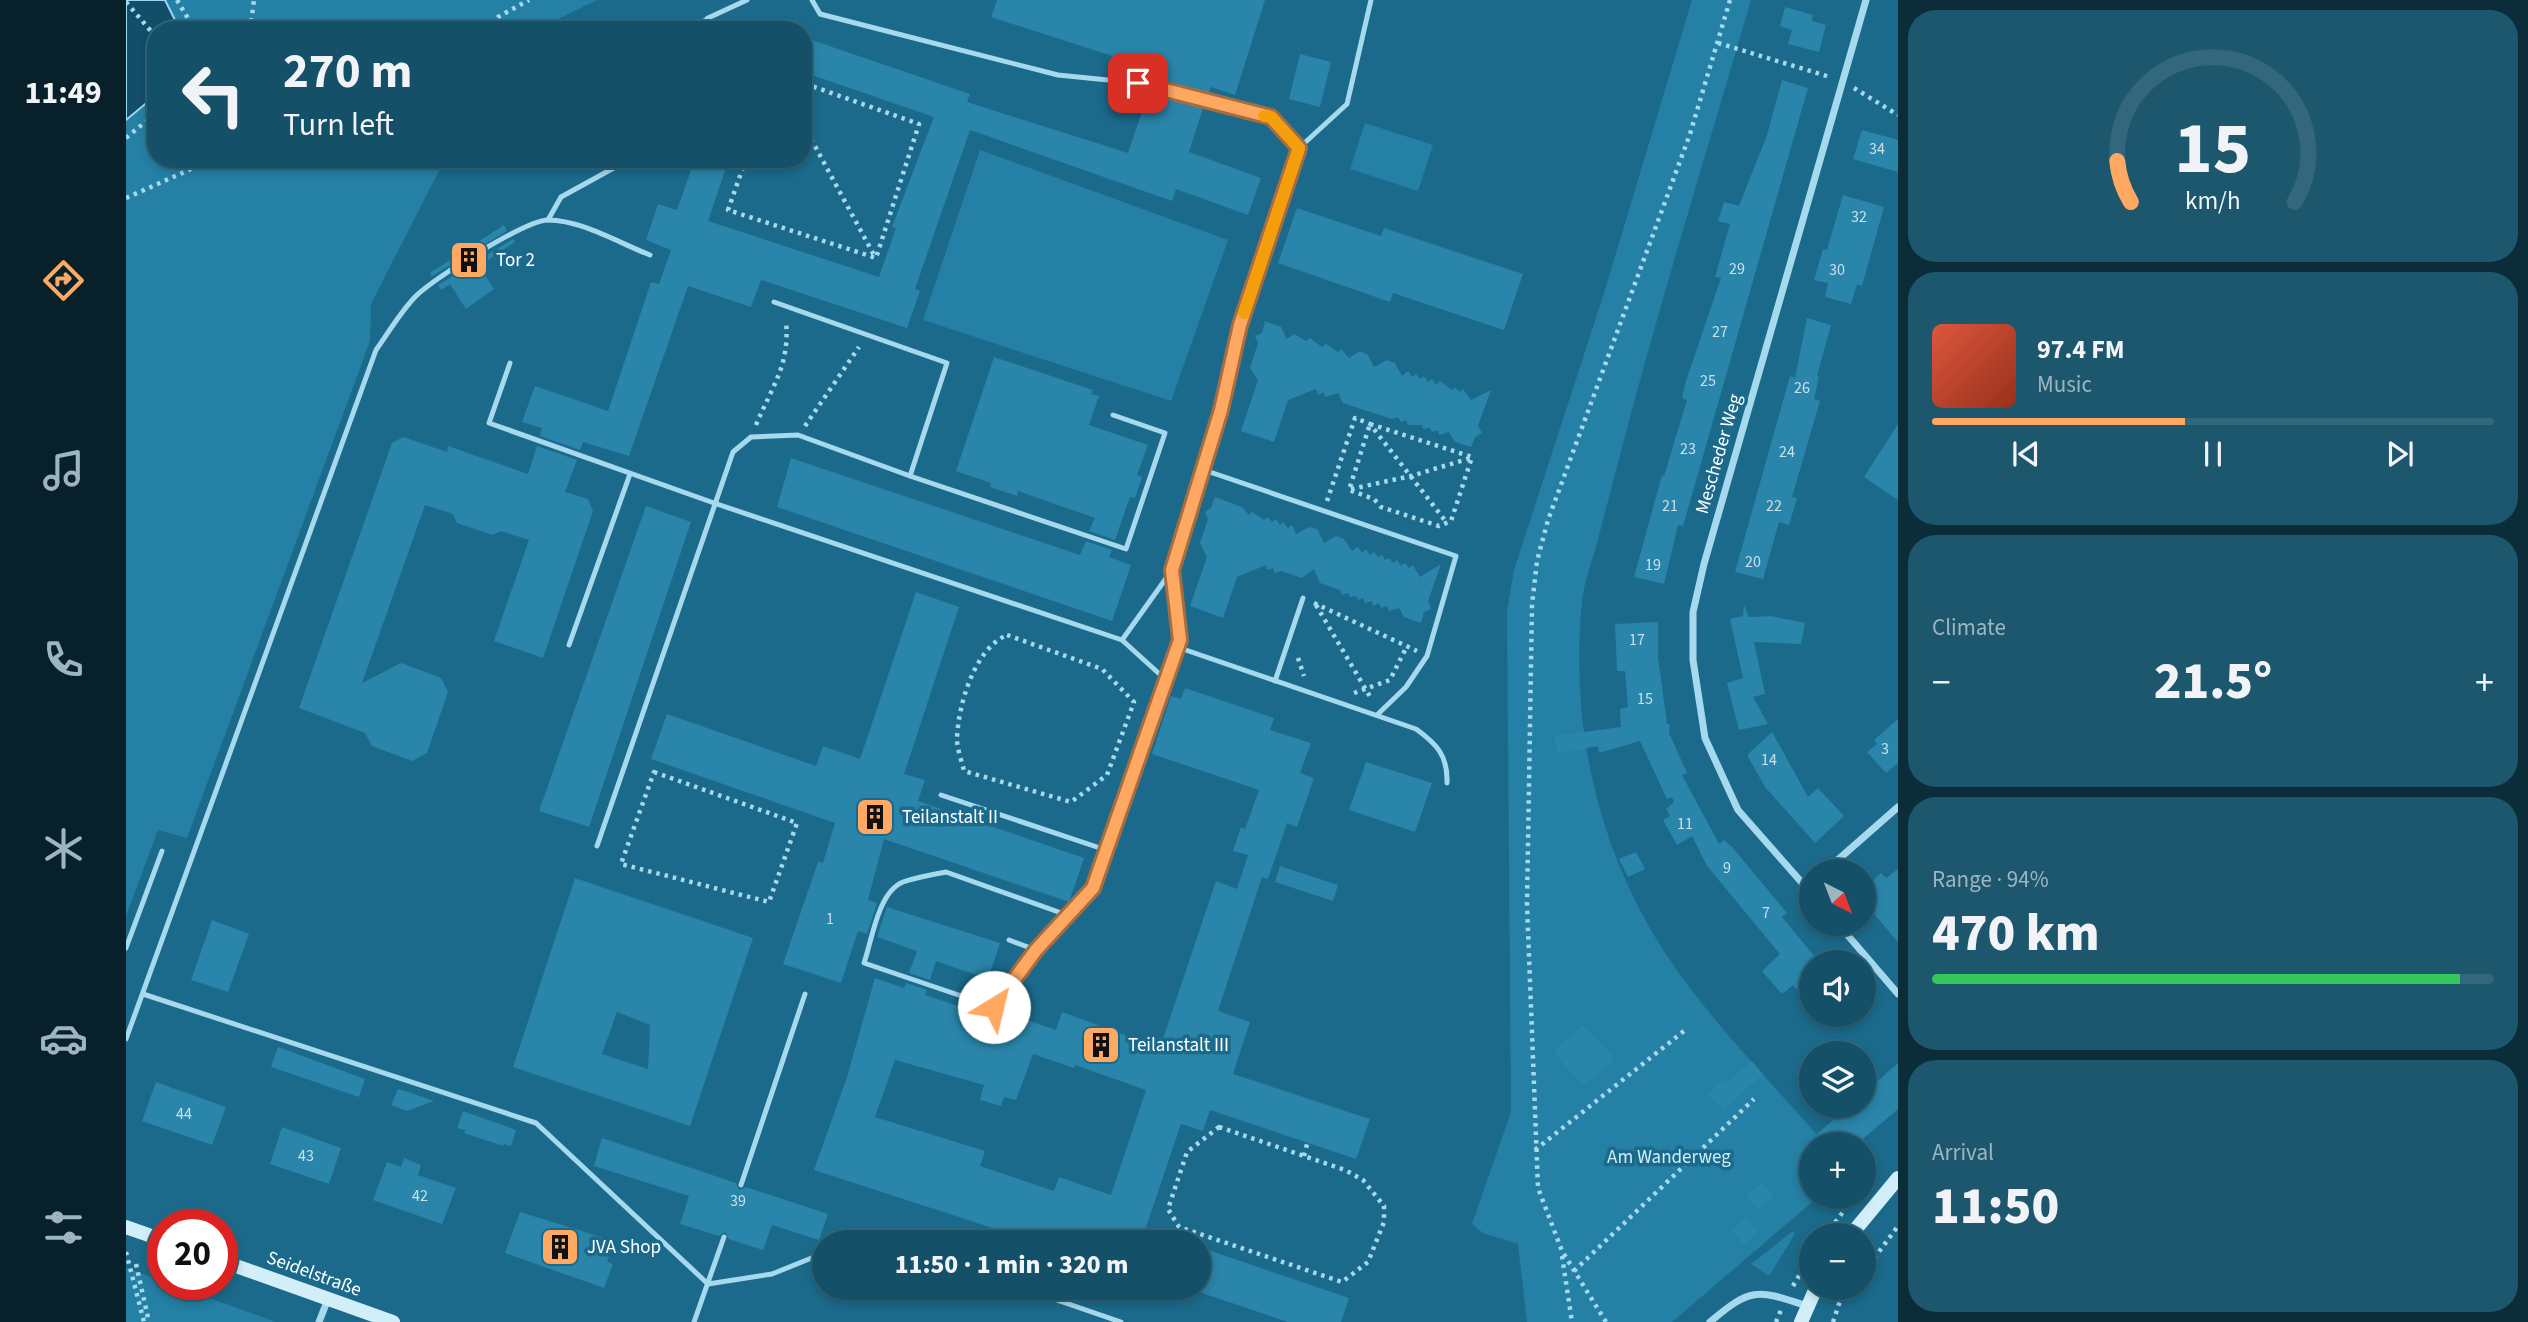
<!DOCTYPE html>
<meta charset="utf-8">
<style>
:root{--surface:#145068;--page:#1d576e;--text:#f1f3f6;--muted:#9db5c0;--line:#33677c;--accent:#ffa862}
body{margin:0;font-family:"Source Sans 3",sans-serif;background:var(--page);color:var(--text);height:100vh;display:flex;flex-direction:column;font-size:26px;white-space:nowrap}
*{box-sizing:border-box;margin:0}
p{font-size:23px;color:var(--muted)}
.icon{flex:none;width:38px;height:38px;fill:none;stroke:currentColor;stroke-width:2;stroke-linecap:round;stroke-linejoin:round}
.map{position:relative;flex:1;overflow:hidden}
.side{display:flex;flex-direction:column;gap:10px;padding:10px;background:#0b2c39;width:630px}
.side>*{flex:none}
.top-card{position:absolute;left:21px;top:21px;width:665px;height:147px;border-radius:28px;box-shadow:0 4px 10px #0003,0 0 0 2px var(--line);background:#145068;color:var(--text);overflow:hidden}
.needle{width:46px;rotate:138deg}
.fabs{position:absolute;left:1673px;top:859px;display:grid;gap:14px}
.fabs a{display:grid;place-items:center;width:77px;height:77px;border-radius:50%;background:var(--surface);box-shadow:0 4px 10px #0003,0 0 0 2px var(--line);font-size:35px}
.speed{position:absolute;left:21px;top:1209px;display:flex;gap:14px;font-size:35px;font-weight:700;text-align:center}
.speed>*{display:grid;place-content:center;width:91px;height:91px;border-radius:50%;background:var(--surface);box-shadow:0 4px 10px #0003,0 0 0 2px var(--line);line-height:1}
.speed .limit{border:10px solid #d22;background:#fff;color:#111}
.pin{position:absolute;display:grid;place-items:center;width:60px;height:60px;color:#fff;margin:-30px;border-radius:14px;box-shadow:0 4px 10px #0006}
.me{position:absolute;width:77px;margin:-38px;rotate:36deg;stroke-linejoin:round;filter:drop-shadow(0 0 5px #0008)}
.turn{display:flex;align-items:center;gap:24px;height:147px;padding:0 21px;font-size:32px}
.turn .icon{width:91px;height:91px;stroke-width:2.5}
.turn b{display:block;font-size:49px;line-height:60px}
.big{font-size:52px;font-weight:800;line-height:1.1}
.side .widget{flex:1;display:flex;flex-direction:column;justify-content:center;gap:10px;min-width:0;padding:0 24px;border-radius:28px;background:var(--page)}
.side .dial{align-items:center;gap:0}
.dial svg{height:182px;overflow:visible;fill:none;stroke:var(--line);stroke-width:7;stroke-linecap:round;text-anchor:middle}
.dial text{fill:var(--text);stroke:none}
.song{display:flex;align-items:center;gap:21px}
.cover{width:84px;height:84px;border-radius:10px;background:linear-gradient(135deg,hsl(10 70% 55%),hsl(10 70% 35%))}
.played{height:7px;border-radius:4px;background:linear-gradient(90deg,var(--accent) 45%,var(--line) 45%)}
.keys{display:flex;justify-content:space-around;direction:ltr}
.heat{display:flex;justify-content:space-between;align-items:center;font-size:38px;direction:ltr}
.charge{height:10px;border-radius:5px;background:linear-gradient(90deg,#34c759 94%,var(--line) 0)}
.trip{position:absolute;left:686px;top:1230px;width:399px;height:70px;border-radius:35px;background:var(--surface);box-shadow:0 4px 10px #0003,0 0 0 2px var(--line);font-weight:800;line-height:70px;text-align:center}
main{display:flex;flex:1;min-height:0}
.menu{display:flex;flex-direction:column;width:126px;justify-content:space-around;align-items:center;background:#08202a;color:var(--muted)}
.menu .icon{width:49px;height:49px}
.menu .current{color:var(--accent)}
.menu b{font-size:32px;color:var(--text)}
.map>svg:first-child{display:block}
.green{fill:#2480a4}
.water{fill:#124e69;stroke:#99d8ef;stroke-width:2}
.building{fill:#2985a9;fill-rule:evenodd}
.lines{fill:none;stroke-linecap:round;stroke-linejoin:round}
.path{stroke:#a6d9ed;stroke-width:4.5;stroke-dasharray:3.5 5;stroke-linecap:butt}
.lane{stroke:#a6d9ed;stroke-width:5}
.street{stroke:#a6d9ed;stroke-width:7}
.secondary{stroke:#d2eef9;stroke-width:14}
.route-casing{stroke:#a66d40;stroke-width:18}
.route{stroke:#ffa862;stroke-width:12}
.slow{stroke:#f59e0b;stroke-width:12}
.labels{text-anchor:middle;dominant-baseline:central;stroke-width:7;stroke-linejoin:round;paint-order:stroke}
.number-label{font-size:16px;fill:#cae0ea}
.poi-label{font-size:19px;fill:#fff;stroke:#1b6a8b;text-anchor:start}
.street-label{font-size:19px;fill:#fff;stroke:#1b6a8b}
.park-label{font-size:19px;fill:#cbedfa;stroke:#1b6a8b}
</style>
<main>
<nav class="menu">
<b>11:49</b>
<svg class="icon current" aria-label="directions" viewBox="0 0 24 24"><path d="M12 3l9 9-9 9-9-9zM9 14v-3h6M13 9l2 2-2 2"/></svg>
<svg class="icon" aria-label="music" viewBox="0 0 24 24"><path d="M9 18V5l10-2v13"/><circle cx="6" cy="18" r="3"/><circle cx="16" cy="16" r="3"/></svg>
<svg class="icon" aria-label="phone" viewBox="0 0 24 24"><path d="M5 4h4l2 5-3 2q2 4 5 5l2-3 5 2v4C11 20 4 13 5 4z"/></svg>
<svg class="icon" aria-label="climate" viewBox="0 0 24 24"><path d="M12 3v18M4 7l16 10M4 17L20 7"/></svg>
<svg class="icon" aria-label="car" viewBox="0 0 24 24"><path d="M5 17H2v-5l4-1 3-4h7l3 4 3 1v5h-3M9 17h6M6 11h13"/><circle cx="7" cy="17" r="2"/><circle cx="17" cy="17" r="2"/></svg>
<svg class="icon" aria-label="filters" viewBox="0 0 24 24"><path d="M4 7h16M4 17h16"/><circle cx="9" cy="7" r="2"/><circle cx="15" cy="17" r="2"/></svg>
</nav>
<div class="map">
<svg width="1772" height="1322" viewBox="0 0 1772 1322">
<rect width="100%" height="100%" fill="#1b6a8b"/>
<g class="green">
<path d="M0 0H3L30 31V159H319L245 304 244 341 61 838 32 830 0 916Z"/>
<path d="M39 0H471L410 30H54Z"/>
<path d="M1566 0H1625C1582 148 1536 295 1497 444 1488 478 1479 512 1470 547 1465 564 1458 583 1456 601 1445 711 1466 824 1520 921 1565 1003 1638 1073 1699 1144H1685V1197H1692L1546 1322H1401L1392 1244 1357 1233 1346 1224 1385 1112 1381 611 1388 570 1478 293Z"/>
<path d="M1239 123 1307 145 1292 191 1224 169Z"/>
<path d="M854 150 1102 240 1045 401 797 320Z"/>
<path d="M1667 1231 1669 1234 1643 1276 1625 1264Z"/>
<path d="M0 1268 37 1281V1284L47 1285 150 1322H0Z"/>
</g>
<path class="water" d="M0 0H39L54 30H30V95L0 120Z"/>
<g class="building">
<path d="M871 0H1139L1109 95 1085 87 1082 95 1026 81 1030 70 865 17Z"/>
<path d="M1659 7 1687 15 1686 21 1700 25 1693 52 1662 44 1666 30 1654 26Z"/>
<path d="M677 37 844 94 841 102 1002 153 1023 91 1078 105 1063 152 1135 178 1122 215 1050 189 1046 201 844 130 789 289 794 291 781 328 635 280 625 307 562 286 503 456 457 442 454 450 414 436 416 428 396 422 409 386 482 411 525 282 533 284 545 250 520 240 532 204 551 210 569 159H603L582 221 753 277 770 228 766 227 808 117 677 72Z"/>
<path d="M1174 54 1205 62 1194 107 1163 99Z"/>
<path d="M1656 80 1682 88 1557 526 1552 525 1538 584 1508 577 1536 475 1538 476 1561 400 1556 398 1560 381 1595 278 1589 277 1604 224 1592 221 1598 202 1613 206 1641 135Z"/>
<path d="M1736 130 1772 140V172L1727 159Z"/>
<path d="M1717 195 1758 207 1736 286 1731 284 1725 304 1699 297 1702 283 1688 280 1697 249 1701 250Z"/>
<path d="M1171 208 1255 236 1258 228 1397 274 1378 330 1267 293 1264 302 1152 263Z"/>
<path d="M378 225 381 231 306 276 304 273Z"/>
<path d="M387 239 389 242 353 266 368 289 340 309 324 284 315 290 312 285Z"/>
<path d="M1681 318 1705 325 1691 376 1693 377 1688 399 1694 401 1666 497 1671 498 1663 525 1653 522 1637 579 1609 572 1664 376 1669 378Z"/>
<path d="M1139 321 1155 327 1161 339 1168 334 1180 341 1184 338 1196 347 1200 344 1212 352 1215 349 1223 358 1234 351 1242 355 1248 367 1261 360 1269 363 1276 376 1282 371 1286 377 1290 374 1294 379 1298 376 1302 382 1306 379 1310 385 1314 381 1326 390 1329 387 1334 392 1337 389 1345 400 1365 390 1352 426 1356 433 1349 437 1345 447 1329 442 1323 432 1313 435 1312 430 1306 432 1304 428 1297 429 1296 425H1282L1280 420 1275 422 1272 417 1266 419 1217 403 1212 393 1199 397 1198 392 1192 395 1190 389 1162 400 1148 442 1115 431 1132 380 1124 368 1132 343 1129 336 1136 333Z"/>
<path d="M868 357 967 390 965 394 973 396 963 425 1022 445 1011 475 1016 477 1009 498 1004 497 989 540 963 531 969 518 892 491 891 496 864 487 865 483 830 471Z"/>
<path d="M1772 424V500L1738 477Z"/>
<path d="M277 437 321 452 322 446 402 474 411 446 451 460 439 492 462 499 467 511 417 658 368 641 403 540 375 531 366 535 331 523 327 514 299 505 236 683 275 663 315 678 322 692 301 753 286 761 246 746 239 733 173 708 266 443Z"/>
<path d="M665 458 954 555 960 541 986 550 983 557 1005 565 986 621 651 507Z"/>
<path d="M1089 497 1116 507 1123 515 1126 512 1138 520 1142 517 1146 522 1150 519 1154 525 1157 522 1162 528 1166 525 1170 534 1183 527 1191 529 1198 543 1210 536 1218 539 1226 551 1232 547 1236 553 1240 549 1244 555 1248 552 1252 557 1256 555 1259 560 1263 558 1267 563 1271 560 1275 566 1279 563 1283 568 1287 565 1294 577 1315 564 1302 601 1305 609 1298 612 1295 623 1278 617 1273 608 1263 611 1261 606 1255 608 1253 603 1247 606 1246 601 1239 603 1237 598 1232 600 1230 596 1224 597 1222 593 1216 595 1214 590 1194 583 1188 569 1176 578 1155 571 1149 573 1147 568 1141 570 1140 565 1111 577 1097 618 1064 606 1081 557 1074 543 1082 519 1079 512 1085 508Z"/>
<path d="M520 506 565 522 463 827 413 811Z"/>
<path d="M790 592 833 607 778 774 799 780 792 801 958 858 943 902 758 839 742 900 751 903 741 934 732 931 715 983 657 964 692 862 697 863 709 823 525 759 541 714 690 766 697 746 734 759Z"/>
<path d="M1618 605 1623 617 1645 616 1679 623 1675 644 1628 642 1639 694 1627 697 1642 724 1613 730 1601 683 1617 678 1604 619 1617 616Z"/>
<path d="M1532 622V657L1541 724H1544L1543 733 1561 773 1556 775 1593 844 1598 840 1606 847 1661 913 1656 917 1693 962H1685V1005L1667 985 1656 994 1636 971 1654 954 1581 866 1566 836 1551 845 1537 820 1544 816 1540 809 1548 802 1546 797 1541 799 1514 741 1473 753 1472 746 1432 754 1428 736 1495 727 1494 709 1502 707 1499 671H1491L1489 624Z"/>
<path d="M1059 688 1148 718 1144 730 1185 743 1174 773 1188 778 1171 827 1161 823 1142 879 1136 877 1092 1011 1124 1022 1107 1074 1244 1119 1230 1159 1084 1110 1077 1131 1055 1124 1015 1242H910L688 1170 721 1077 749 978 778 988 780 983 801 990 799 995 878 1021 881 1013 930 1030 936 1012 1034 1048 1090 881 1111 889 1122 855 1107 851 1115 827 1119 829 1133 790 1026 754 1045 696 1055 699ZM907 1054 948 1068 949 1065 1020 1090 985 1195 933 1177 928 1191 854 1166 859 1151 749 1117 769 1060 858 1085 854 1100 875 1106 878 1097 890 1100Z"/>
<path d="M1772 719V763L1760 773 1741 752 1751 744 1748 740Z"/>
<path d="M1646 732 1682 797 1692 788 1718 816 1689 843 1639 787 1621 755Z"/>
<path d="M1240 762 1306 783 1289 832 1223 810Z"/>
<path d="M1510 852 1519 869 1502 877 1493 859Z"/>
<path d="M1154 866 1212 885 1207 901 1149 882Z"/>
<path d="M1772 869V942L1738 902V888L1755 873 1760 878Z"/>
<path d="M449 878 627 938 564 1126 387 1067ZM491 1012 524 1025 522 1069 476 1054Z"/>
<path d="M761 907 874 943 862 979 810 961 804 980 783 973 791 951 751 937Z"/>
<path d="M86 920 123 934 102 992 65 980Z"/>
<path d="M1457 1025 1488 1057 1484 1060 1487 1063 1456 1085 1427 1052Z"/>
<path d="M152 1047 239 1079 233 1097 145 1067Z"/>
<path d="M1626 1061 1637 1074 1597 1111 1581 1094 1596 1080 1599 1084Z"/>
<path d="M1772 1063V1109L1731 1144H1680L1723 1106H1738V1093Z"/>
<path d="M30 1082 100 1107 86 1145 16 1121Z"/>
<path d="M272 1089 282 1092 308 1101 281 1111 265 1105Z"/>
<path d="M337 1111 390 1130 385 1146 378 1144 377 1146 338 1133 339 1130 331 1128Z"/>
<path d="M156 1127 215 1148 203 1184 144 1164Z"/>
<path d="M476 1138 610 1183 613 1190 620 1187 702 1214 693 1240 646 1225 637 1250 603 1239 599 1232 593 1236 554 1224 563 1196 468 1166Z"/>
<path d="M278 1158 295 1165 292 1175 330 1188 316 1224 247 1200 261 1162 275 1167Z"/>
<path d="M1637 1182 1648 1196 1632 1210 1620 1196Z"/>
<path d="M394 1212 488 1241 481 1262 487 1264 478 1288 379 1253Z"/>
<path d="M1619 1217 1632 1232 1618 1245 1605 1230Z"/>
<path d="M1073 1247 1223 1298 1215 1322H1162L1073 1292Z"/>
</g>
<g class="lines">
<g class="path">
<path d="M51 0 69 30"/>
<path d="M0 2 30 37"/>
<path d="M124 30 128 0"/>
<path d="M360 30 372 17 403 0"/>
<path d="M1592 43 1704 77"/>
<path d="M1728 88 1772 115"/>
<path d="M677 124 749 257"/>
<path d="M0 138 30 113"/>
<path d="M620 159 602 210 750 258 793 124 677 83"/>
<path d="M0 198 63 170 75 159"/>
<path d="M1244 424 1346 457 1325 521 1313 526 1255 507 1248 499 1223 490Z"/>
<path d="M630 425C646 386 664 366 660 321"/>
<path d="M679 426 733 347"/>
<path d="M1225 489 1285 476 1345 458"/>
<path d="M1201 501 1229 418 1244 424 1321 523"/>
<path d="M1188 603 1291 651"/>
<path d="M1190 605 1246 700"/>
<path d="M881 635 976 669 1008 702 981 775 945 802 838 771C836 761 831 750 831 739 832 706 848 649 881 635Z"/>
<path d="M1172 658 1178 676"/>
<path d="M1228 693 1264 680 1281 646"/>
<path d="M528 772 671 823 643 902 495 864Z"/>
<path d="M1093 1127 1219 1170 1237 1180 1258 1206V1222L1242 1262 1216 1282 1053 1227 1042 1209 1061 1152Z"/>
<path d="M1409 1150 1558 1031"/>
<path d="M1178 1156 1181 1144"/>
<path d="M1699 1236 1728 1197"/>
<path d="M0 1252 18 1322"/>
<path d="M1436 1256 1446 1322"/>
<path d="M10 1264 23 1322"/>
<path d="M1448 1271 1628 1099"/>
<path d="M1738 1272 1772 1226"/>
<path d="M1667 1286 1685 1256"/>
<path d="M1480 1322 1436 1251 1412 1188 1401 904 1406 605 1411 561 1422 520 1564 134 1604 0"/>
<path d="M1650 1322 1655 1310"/>
<path d="M1707 1322 1714 1301 1725 1288"/>
</g>
<g class="lane">
<path d="M686 0 694 14 932 75 1012 83 1145 117 1173 148"/>
<path d="M568 30 582 18 621 0"/>
<path d="M422 220 435 197 504 159"/>
<path d="M384 363 363 423 588 503 996 640 1039 679"/>
<path d="M1078 470 1330 556 1301 656 1280 687 1251 715"/>
<path d="M784 476 1000 549 1039 433 987 415"/>
<path d="M996 640 1046 570"/>
<path d="M443 645 504 474"/>
<path d="M1051 647 1290 729C1311 744 1322 756 1321 783"/>
<path d="M1149 681 1177 598"/>
<path d="M815 795 980 850 1054 640 1046 570 1095 410 1114 325 1173 148 1221 104 1245 0"/>
<path d="M471 846 607 452 625 437 672 435 784 476 821 363 648 302"/>
<path d="M941 915 820 872C806 875 791 877 777 882 752 892 746 940 738 963L868 1007 910 950 967 888 980 850"/>
<path d="M883 940 910 950"/>
<path d="M0 948 36 851"/>
<path d="M17 994 410 1123 582 1284 646 1274 698 1253"/>
<path d="M0 1039 250 350C262 333 274 313 288 298 304 280 400 220 422 220 455 220 493 243 524 255"/>
<path d="M615 1185 679 994"/>
<path d="M726 1242 741 1237 759 1242"/>
<path d="M896 1288 995 1322"/>
<path d="M568 1322 598 1237"/>
</g>
<g class="street">
<path d="M1698 872 1772 807"/>
<path d="M1685 893 1612 810 1579 738 1567 660V612L1578 564 1740 0"/>
<path d="M1712 924 1772 994"/>
<path d="M193 1322 202 1299"/>
<path d="M1584 1322C1626 1286 1632 1290 1681 1306"/>
</g>
<g class="secondary">
<path d="M0 1227 37 1240"/>
<path d="M1724 1236 1772 1178"/>
<path d="M96 1261 267 1322"/>
<path d="M1675 1322 1690 1288"/>
</g>
</g>
<g class="lines">
<defs>
<path id="route" d="M868 1007 910 950 967 888 1054 640 1046 570 1095 410 1114 325 1173 148 1145 117 1012 83"/>
</defs>
<use href="#route" class="route-casing"/>
<use href="#route" class="route"/>
<path class="slow" d="M1118 313 1173 148 1145 117 1138 116"/>
</g>
<defs>
<symbol id="building-square" viewBox="-11 -11 22 22"><rect x="-9" y="-9" width="18" height="18" rx="4" fill="#ffa862" stroke="#1b6a8b"/><path d="M-4-6H4V6H1V3H-1V6H-4ZM-2.5-4.3h1.7v1.8h-1.7ZM.8-4.3h1.7v1.8H.8ZM-2.5-1h1.7V.8h-1.7ZM.8-1h1.7V.8H.8Z" fill="#111"/></symbol>
</defs>
<g fill-rule="evenodd">
<use href="#building-square" x="321" y="238" width="44" height="44"/>
<use href="#building-square" x="727" y="795" width="44" height="44"/>
<use href="#building-square" x="953" y="1023" width="44" height="44"/>
<use href="#building-square" x="412" y="1225" width="44" height="44"/>
</g>
<g class="labels">
<g class="number-label">
<text x="1751" y="149">34</text>
<text x="1733" y="217">32</text>
<text x="1611" y="269">29</text>
<text x="1711" y="270">30</text>
<text x="1594" y="332">27</text>
<text x="1582" y="381">25</text>
<text x="1676" y="388">26</text>
<text x="1562" y="449">23</text>
<text x="1661" y="452">24</text>
<text x="1544" y="506">21</text>
<text x="1648" y="506">22</text>
<text x="1627" y="562">20</text>
<text x="1527" y="565">19</text>
<text x="1511" y="640">17</text>
<text x="1519" y="699">15</text>
<text x="1759" y="749">3</text>
<text x="1643" y="760">14</text>
<text x="1559" y="824">11</text>
<text x="1601" y="868">9</text>
<text x="1640" y="913">7</text>
<text x="704" y="919">1</text>
<text x="58" y="1114">44</text>
<text x="180" y="1156">43</text>
<text x="294" y="1196">42</text>
<text x="612" y="1201">39</text>
</g>
<g class="poi-label">
<text x="370" y="260">Tor 2</text>
<text x="776" y="817">Teilanstalt II</text>
<text x="1002" y="1045">Teilanstalt III</text>
<text x="461" y="1247">JVA Shop</text>
</g>
<g class="street-label">
<text transform="translate(1593 454) rotate(-74)">Mescheder Weg</text>
<text transform="translate(188 1274) rotate(20)">Seidelstraße</text>
</g>
<g class="park-label">
<text x="1543" y="1157">Am Wanderweg</text>
</g>
</g>
</svg>
<div class="fabs">
<a><svg class="needle" viewBox="-14 -14 28 28"><path d="M0-13l5 13h-10z" fill="#e53935"/><path d="M0 13l5-13h-10z" fill="#9db5c0"/></svg></a>
<a><svg class="icon" aria-label="sound" viewBox="0 0 24 24"><path d="M4 9h4l5-4v14l-5-4H4zM17 9q2 3 0 6"/></svg></a>
<a><svg class="icon" aria-label="layers" viewBox="0 0 24 24"><path d="M12 4l9 5-9 5-9-5zM3 14l9 5 9-5"/></svg></a>
<a>+</a>
<a>−</a>
</div>
<div class="speed"><div class="limit">20</div></div>
<div class="pin" style="left:1012px;top:83px;background:#d93025"><svg class="icon" aria-label="arrive" viewBox="0 0 24 24"><path d="M6 21V4h12l-3 4 3 4H6"/></svg></div>
<svg class="me" style="left:868px;top:1007px" viewBox="-20 -20 40 40"><circle r="19" fill="#fff"/><path d="M0-13L10 11 0 6-10 11z" fill="#ffa862"/></svg>
<div class="trip">11:50 · 1 min · 320 m</div>
<div class="top-card">
<div class="turn"><svg class="icon" aria-label="left" viewBox="0 0 24 24"><path d="M17 20v-9H6M10 6l-5 5 5 5"/></svg><div><b>270 m</b>Turn left</div></div>
</div>
</div>
<section class="side">
<div class="widget dial"><svg viewBox="0 0 100 80">
<path d="M14 69A42 42 0 1 1 86 69"/>
<path d="M14 69A42 42 0 0 1 8 51" stroke="#ffa862"/>
<text x="50" y="56" font-size="32" font-weight="700">15</text>
<text x="50" y="72" font-size="11">km/h</text>
</svg></div>
<div class="widget">
<div class="song"><i class="cover"></i><div><b>97.4 FM</b><p>Music</p></div></div>
<div class="played"></div>
<div class="keys"><svg class="icon" aria-label="previous" viewBox="0 0 24 24"><path d="M18 5L8 12l10 7zM5 5v14"/></svg><svg class="icon" aria-label="pause" viewBox="0 0 24 24"><path d="M8 5v14M16 5v14"/></svg><svg class="icon" aria-label="next" viewBox="0 0 24 24"><path d="M6 5l10 7-10 7zM19 5v14"/></svg></div>
</div>
<div class="widget"><p>Climate</p>
<div class="heat"><a>−</a><b class="big">21.5°</b><a>+</a></div>
</div>
<div class="widget"><p>Range · 94%</p><b class="big">470 km</b><div class="charge"></div></div>
<div class="widget"><p>Arrival</p><b class="big">11:50</b></div>
</section>
</main>
